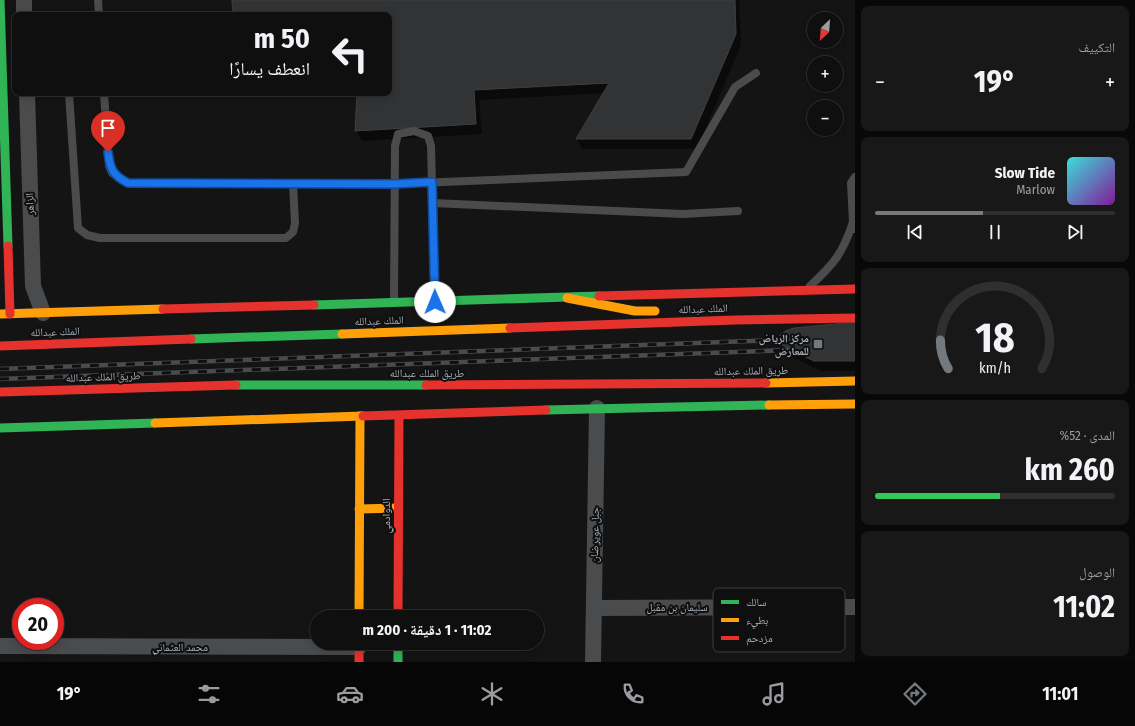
<!DOCTYPE html>
<html lang="ar">
<meta charset="utf-8">
<style>
:root{--surface:#0f0f10;--page:#181819;--text:#f1f3f6;--muted:#9b9c9f;--line:#2f2f30;--accent:#73797d}
body{margin:0;font-family:"Fira Sans Condensed","Noto Naskh Arabic",sans-serif;background:var(--page);color:var(--text);direction:rtl;height:100vh;display:flex;flex-direction:column;font-size:15px;white-space:nowrap}
*{box-sizing:border-box;margin:0}
p{font-size:13px;color:var(--muted)}
.icon{flex:none;width:22px;height:22px;fill:none;stroke:currentColor;stroke-width:2;stroke-linecap:round;stroke-linejoin:round}
.map{position:relative;flex:1;overflow:hidden;direction:ltr}
.drawer{display:flex;flex-direction:column;gap:6px;padding:6px;background:#080809;width:280px}
.drawer>*{flex:none}
.banner{position:absolute;left:12px;top:12px;width:380px;height:84px;border-radius:8px;box-shadow:0 2px 10px #0003,0 0 0 1px var(--line);direction:rtl;background:#0f0f10;color:var(--text);overflow:hidden}
.needle{width:26px;rotate:205deg}
.controls{position:absolute;left:807px;top:12px;display:grid;gap:8px}
.controls a{display:grid;place-items:center;width:36px;height:36px;border-radius:50%;background:var(--surface);box-shadow:0 2px 10px #0003,0 0 0 1px var(--line);font-size:20px}
.speed{position:absolute;left:12px;top:598px;display:flex;gap:8px;font-size:20px;font-weight:700;text-align:center}
.speed>*{display:grid;place-content:center;width:52px;height:52px;border-radius:50%;background:var(--surface);box-shadow:0 2px 10px #0003,0 0 0 1px var(--line);line-height:1}
.speed .limit{border:6px solid #d22;background:#fff;color:#111}
.pin{position:absolute;display:grid;place-items:center;width:34px;height:34px;color:#fff;margin:-41px -17px;border-radius:50% 50% 50% 0;rotate:-45deg;box-shadow:0 0 4px #0007}
.pin .icon{rotate:45deg}
.me{position:absolute;width:44px;margin:-22px;rotate:359deg;stroke-linejoin:round;filter:drop-shadow(0 0 3px #0008)}
.turn{display:flex;align-items:center;gap:14px;height:84px;padding:0 16px;font-size:18px}
.turn .icon{width:52px;height:52px;stroke-width:2.5}
.turn b{display:block;font-size:28px;line-height:34px}
.big{font-size:30px;font-weight:700;line-height:1.1}
.drawer .widget{flex:1;display:flex;flex-direction:column;justify-content:center;gap:6px;min-width:0;padding:0 14px;border-radius:8px;background:var(--page)}
.drawer .dial{align-items:center;gap:0}
.dial svg{height:104px;overflow:visible;fill:none;stroke:var(--line);stroke-width:7;stroke-linecap:round;text-anchor:middle}
.dial text{fill:var(--text);stroke:none}
.song{display:flex;align-items:center;gap:12px}
.cover{width:48px;height:48px;border-radius:6px;background:linear-gradient(135deg,hsl(180 70% 55%),hsl(290 70% 35%))}
.played{height:4px;border-radius:2px;background:linear-gradient(90deg,var(--accent) 45%,var(--line) 45%)}
.keys{display:flex;justify-content:space-around;direction:ltr}
.heat{display:flex;justify-content:space-between;align-items:center;font-size:22px;direction:ltr}
.charge{height:6px;border-radius:3px;background:linear-gradient(90deg,#34c759 52%,var(--line) 0)}
.trip{position:absolute;left:310px;top:610px;width:234px;height:40px;border-radius:20px;background:var(--surface);box-shadow:0 2px 10px #0003,0 0 0 1px var(--line);font-weight:700;line-height:40px;text-align:center;direction:rtl}
.dock{display:flex;height:64px;justify-content:space-around;align-items:center;background:#060606;color:var(--muted)}
.dock .icon{width:28px;height:28px}
.dock .active{color:var(--accent)}
.dock b{font-size:18px;color:var(--text)}
main{display:flex;flex:1;min-height:0}
.map>svg:first-child{display:block}
.shadow{fill:#0007}
.building{fill:#323335;stroke:#3d3f41}
.lines{fill:none;stroke-linecap:round;stroke-linejoin:round}
.lane{stroke:#494b4d;stroke-width:8}
.street{stroke:#494b4d;stroke-width:16}
.fast{stroke:#30b455;stroke-width:9}
.slow{stroke:#ff9f0a;stroke-width:9}
.jam{stroke:#e5322d;stroke-width:9}
.rail-casing{stroke:#494b4c;stroke-width:4.5}
.rail{stroke:#0f0f10;stroke-width:3;stroke-dasharray:9;stroke-linecap:butt}
.route-casing{stroke:#114b97;stroke-width:10}
.route{stroke:#1a73e8;stroke-width:7}
.poi-dot{fill:#73797d;stroke:#0f0f10;stroke-width:1.5}
.labels{text-anchor:middle;dominant-baseline:central;stroke-width:4;stroke-linejoin:round;paint-order:stroke}
.street-label{font-size:11px;fill:#a6afb5;stroke:#0f0f10}
.poi-label{font-size:11px;font-weight:bold;fill:#a6afb5;stroke:#0f0f10;text-anchor:end}
.key{fill:#0f0f10;stroke:#3c3f42;stroke-width:1}
.key-label{font-size:11px;fill:#a6afb5}
</style>
<main>
<section class="drawer">
<div class="widget"><p>التكييف</p>
<div class="heat"><a>−</a><b class="big">19°</b><a>+</a></div>
</div>
<div class="widget">
<div class="song"><i class="cover"></i><div><b>Slow Tide</b><p>Marlow</p></div></div>
<div class="played"></div>
<div class="keys"><svg class="icon" aria-label="previous" viewBox="0 0 24 24"><path d="M18 5L8 12l10 7zM5 5v14"/></svg><svg class="icon" aria-label="pause" viewBox="0 0 24 24"><path d="M8 5v14M16 5v14"/></svg><svg class="icon" aria-label="next" viewBox="0 0 24 24"><path d="M6 5l10 7-10 7zM19 5v14"/></svg></div>
</div>
<div class="widget dial"><svg viewBox="0 0 100 80">
<path d="M14 69A42 42 0 1 1 86 69"/>
<path d="M14 69A42 42 0 0 1 8 47" stroke="#73797d"/>
<text x="50" y="56" font-size="32" font-weight="700">18</text>
<text x="50" y="72" font-size="11">km/h</text>
</svg></div>
<div class="widget"><p>المدى · 52%</p><b class="big">260 km</b><div class="charge"></div></div>
<div class="widget"><p>الوصول</p><b class="big">11:02</b></div>
</section>
<div class="map">
<svg width="855" height="662" viewBox="0 0 855 662">
<rect width="100%" height="100%" fill="#141415"/>
<g class="shadow">
<path d="M233 0H739L741 45 697 149H582L577 139 604 93 479 100 482 134 362 141 356 131 358 93H389V15H234Z"/>
<path d="M242 93H356L244 96Z"/>
<path d="M855 323V371H820L790 356 778 339Z"/>
</g>
<g class="building">
<path d="M232 0H735L736 34 691 139H576L609 83 474 90 476 124 355 131 357 93H389V15H233Z"/>
<path d="M855 322V361H814L783 346 777 338 785 331 794 328Z"/>
</g>
<g class="lines">
<g class="lane">
<path d="M98 0 99 15"/>
<path d="M69 93 78 228 87 235 100 238H286L293 232 295 223 293 184"/>
<path d="M104 93 109 166 112 173 128 183 395 184 686 172 735 87 756 73"/>
<path d="M433 203 683 214 738 211"/>
<path d="M853 222 851 183 855 177"/>
<path d="M810 286C834 264 843 253 853 222L855 229"/>
<path d="M394 302 395 146 398 134 414 131 428 136 431 146 435 301"/>
</g>
<g class="street">
<path d="M24 0V15"/>
<path d="M27 93 33 286 43 313"/>
<path d="M594 608 855 607"/>
<path d="M0 646 359 647"/>
<path d="M593 662 597 408"/>
</g>
<g class="fast">
<path d="M0 0 8 246"/>
<path d="M314 305 599 296"/>
<path d="M191 339 342 334"/>
<path d="M236 385H426"/>
<path d="M546 410 769 405"/>
<path d="M0 428 155 423"/>
<path d="M398 643V662"/>
</g>
<g class="slow">
<path d="M567 298 635 311H655"/>
<path d="M0 314 163 309"/>
<path d="M342 334 510 328"/>
<path d="M766 383 855 381"/>
<path d="M769 405 855 404"/>
<path d="M155 423 363 416"/>
<path d="M359 509 398 508"/>
<path d="M359 617 360 416"/>
</g>
<g class="jam">
<path d="M8 246 10 314"/>
<path d="M599 296 855 289"/>
<path d="M163 309 314 305"/>
<path d="M510 328 735 320 855 318"/>
<path d="M0 346 191 339"/>
<path d="M426 385 766 383"/>
<path d="M0 392 236 385"/>
<path d="M363 416 546 410"/>
<path d="M398 617 399 416"/>
<path d="M359 643V662"/>
</g>
<defs>
<g id="rail">
<path d="M0 369 778 340"/>
<path d="M0 379 790 350"/>
</g>
</defs>
<use href="#rail" class="rail-casing"/>
<use href="#rail" class="rail"/>
</g>
<g class="lines">
<defs>
<path id="route" d="M108 152C110 168 112 175 128 183L394 184 432 182 435 302"/>
</defs>
<use href="#route" class="route-casing"/>
<use href="#route" class="route"/>
</g>
<rect class="poi-dot" x="813" y="339" width="10" height="10" rx="2"/>
<g class="labels">
<g class="street-label">
<text transform="translate(30 204) rotate(-92)">الزاهر</text>
<text transform="translate(703 309) rotate(-2)">الملك عبدالله</text>
<text transform="translate(379 321) rotate(-2)">الملك عبدالله</text>
<text transform="translate(55 332) rotate(-2)">الملك عبدالله</text>
<text transform="translate(751 371) rotate(-1)">طريق الملك عبدالله</text>
<text x="427" y="373">طريق الملك عبدالله</text>
<text transform="translate(103 377) rotate(-2)">طريق الملك عبدالله</text>
<text transform="translate(386 516) rotate(-90)">الدوادمي</text>
<text transform="translate(595 535) rotate(-89)">جبل عويرضان</text>
<text x="677" y="607">سليمان بن مقبل</text>
<text x="180" y="647">محمد العثماني</text>
</g>
<g class="poi-label">
<text x="809" y="338">مركز الرياض<tspan x="809" dy="13">للمعارض</tspan></text>
</g>
</g>
<rect x="713" y="588" width="132" height="64" rx="6" class="key"/>
<rect x="721" y="600" width="18" height="4" fill="#30b455"/>
<rect x="721" y="618" width="18" height="4" fill="#ff9f0a"/>
<rect x="721" y="636" width="18" height="4" fill="#e5322d"/>
<g class="key-label">
<text x="746" y="606">سالك</text>
<text x="746" y="624">بطيء</text>
<text x="746" y="642">مزدحم</text>
</g>
</svg>
<div class="controls">
<a><svg class="needle" viewBox="-14 -14 28 28"><path d="M0-13l5 13h-10z" fill="#e53935"/><path d="M0 13l5-13h-10z" fill="#9b9c9f"/></svg></a>
<a>+</a>
<a>−</a>
</div>
<div class="speed"><div class="limit">20</div></div>
<div class="pin" style="left:108px;top:152px;background:#d93025"><svg class="icon" aria-label="arrive" viewBox="0 0 24 24"><path d="M6 21V4h12l-3 4 3 4H6"/></svg></div>
<svg class="me" style="left:435px;top:302px" viewBox="-20 -20 40 40"><circle r="19" fill="#fff"/><path d="M0-13L10 11 0 6-10 11z" fill="#1a73e8"/></svg>
<div class="trip">11:02 · 1 دقيقة · 200 m</div>
<div class="banner">
<div class="turn"><svg class="icon" aria-label="left" viewBox="0 0 24 24"><path d="M17 20v-9H6M10 6l-5 5 5 5"/></svg><div><b>50 m</b>انعطف يسارًا</div></div>
</div>
</div>
</main>
<nav class="dock">
<b>11:01</b>
<svg class="icon active" aria-label="directions" viewBox="0 0 24 24"><path d="M12 3l9 9-9 9-9-9zM9 14v-3h6M13 9l2 2-2 2"/></svg>
<svg class="icon" aria-label="music" viewBox="0 0 24 24"><path d="M9 18V5l10-2v13"/><circle cx="6" cy="18" r="3"/><circle cx="16" cy="16" r="3"/></svg>
<svg class="icon" aria-label="phone" viewBox="0 0 24 24"><path d="M5 4h4l2 5-3 2q2 4 5 5l2-3 5 2v4C11 20 4 13 5 4z"/></svg>
<svg class="icon" aria-label="climate" viewBox="0 0 24 24"><path d="M12 3v18M4 7l16 10M4 17L20 7"/></svg>
<svg class="icon" aria-label="car" viewBox="0 0 24 24"><path d="M5 17H2v-5l4-1 3-4h7l3 4 3 1v5h-3M9 17h6M6 11h13"/><circle cx="7" cy="17" r="2"/><circle cx="17" cy="17" r="2"/></svg>
<svg class="icon" aria-label="filters" viewBox="0 0 24 24"><path d="M4 7h16M4 17h16"/><circle cx="9" cy="7" r="2"/><circle cx="15" cy="17" r="2"/></svg>
<b>19°</b>
</nav>
